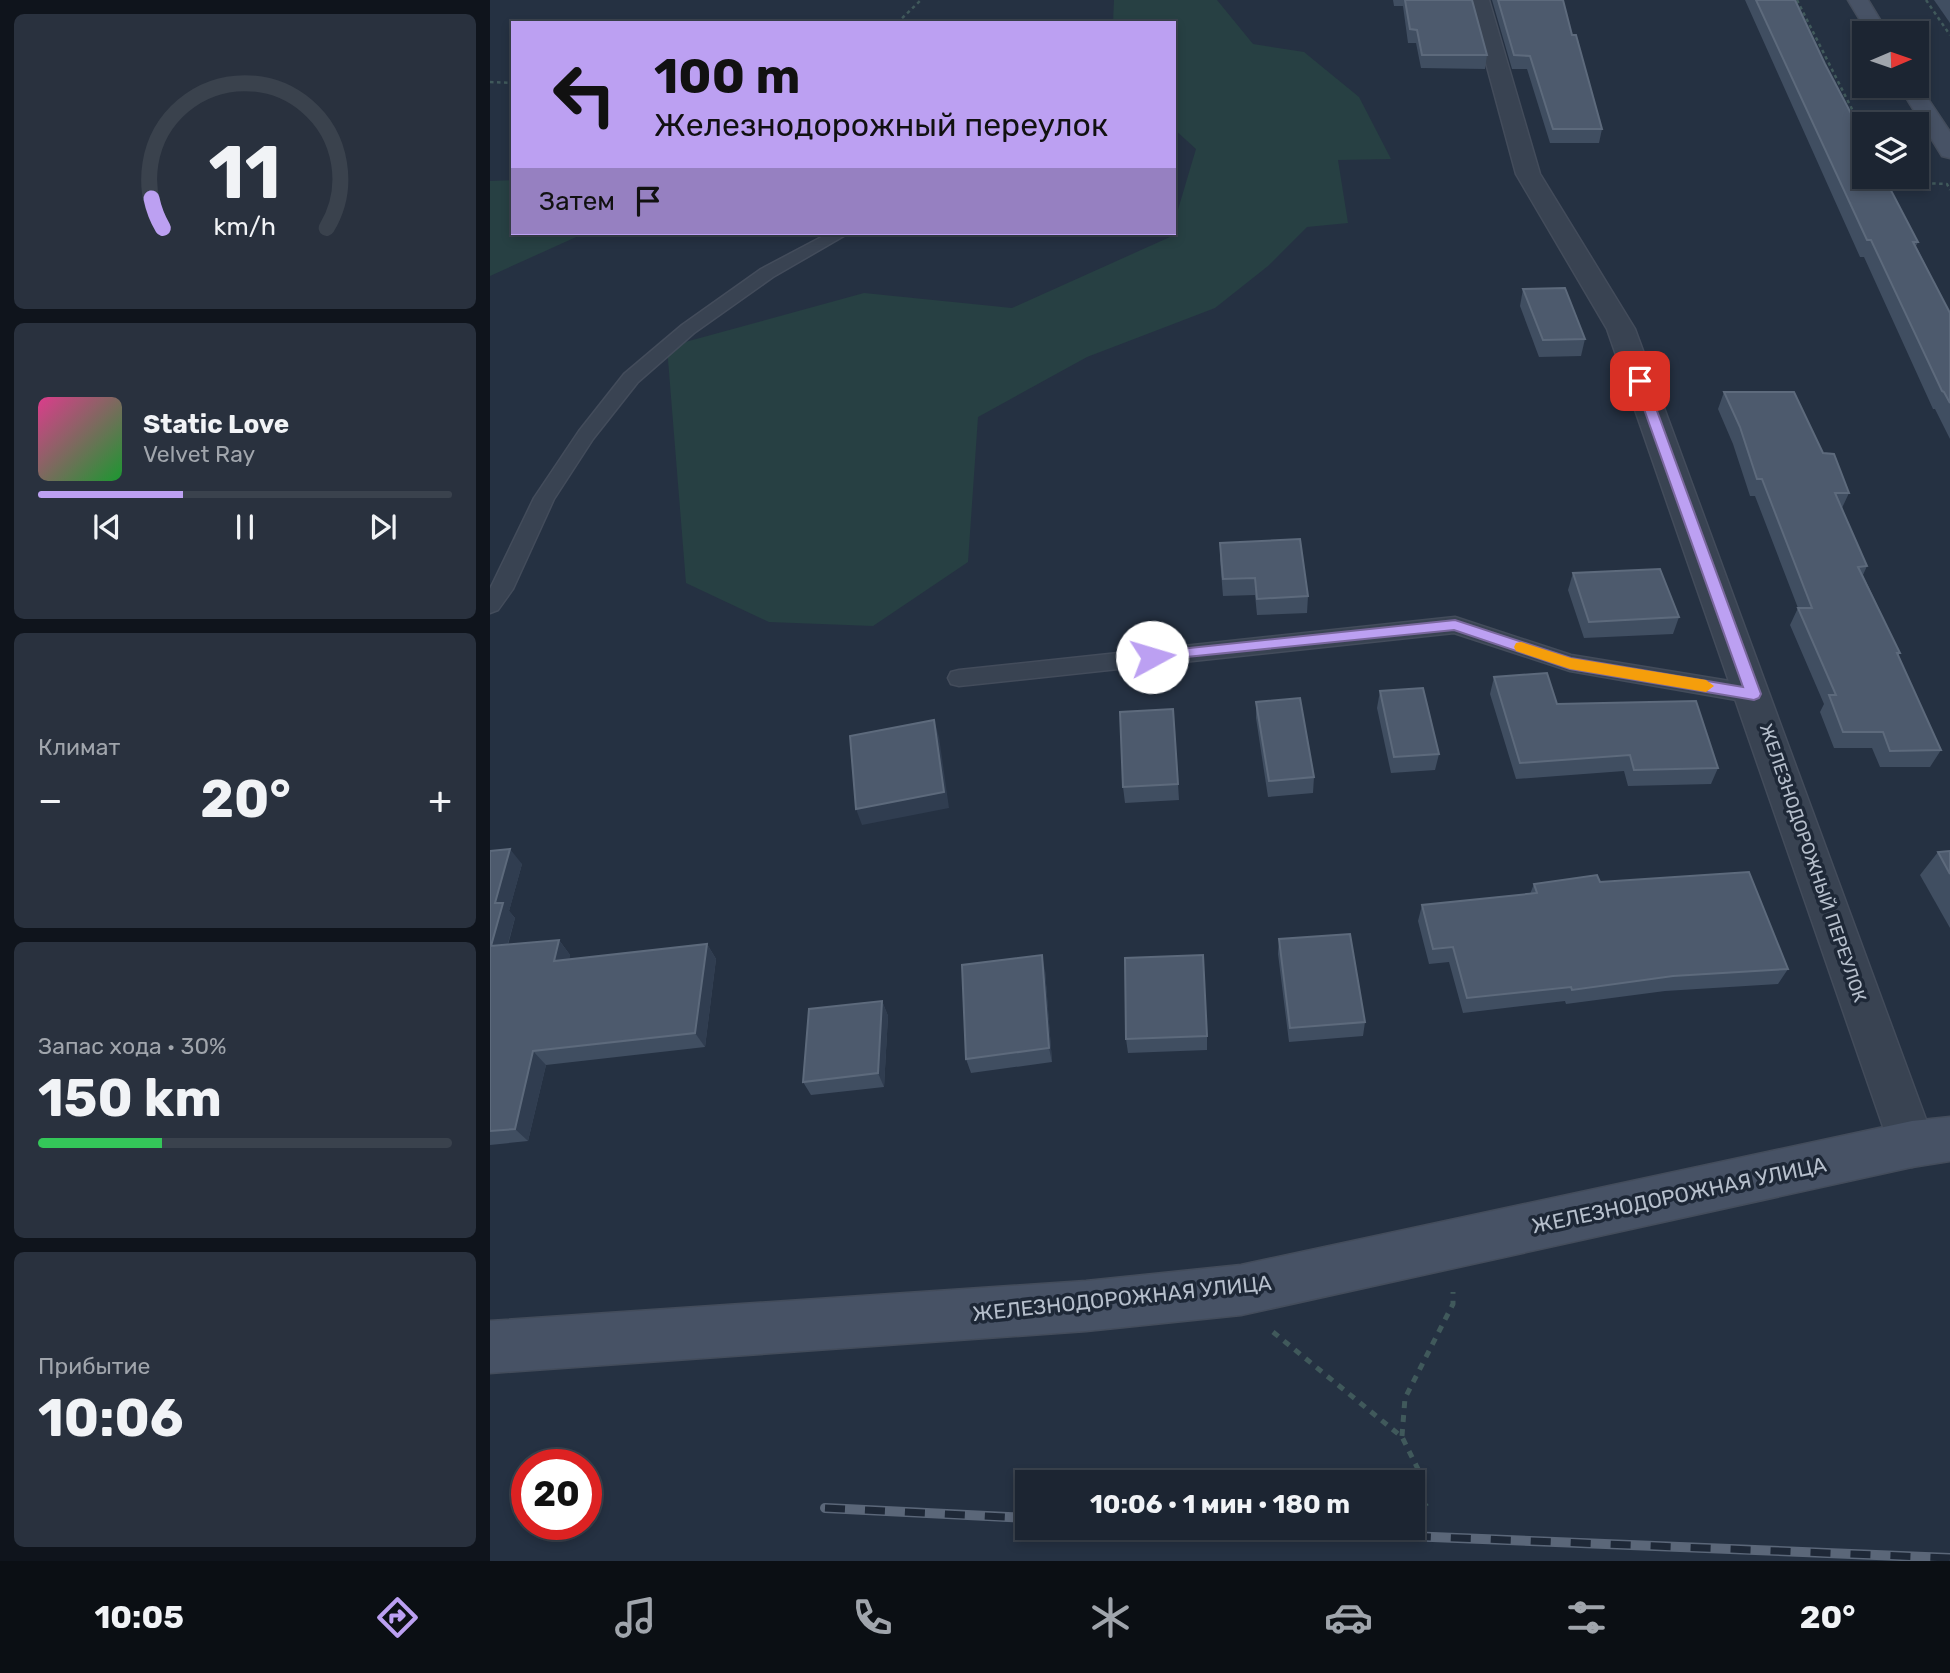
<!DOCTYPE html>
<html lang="ru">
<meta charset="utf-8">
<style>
:root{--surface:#1c2532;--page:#29313e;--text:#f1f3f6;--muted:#a0a5ac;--line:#3a424d;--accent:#bca0f2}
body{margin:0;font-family:Rubik,sans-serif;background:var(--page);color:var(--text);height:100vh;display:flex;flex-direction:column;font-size:26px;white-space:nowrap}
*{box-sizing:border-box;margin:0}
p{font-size:23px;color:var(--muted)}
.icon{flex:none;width:38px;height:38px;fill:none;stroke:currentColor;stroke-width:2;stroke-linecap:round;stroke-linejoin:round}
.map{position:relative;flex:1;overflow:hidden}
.drawer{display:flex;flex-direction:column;gap:14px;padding:14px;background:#0f141c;width:490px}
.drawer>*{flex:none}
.top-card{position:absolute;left:21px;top:21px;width:665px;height:214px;border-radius:0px;box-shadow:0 4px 10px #0003,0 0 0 2px var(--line);background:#bca0f2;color:#111;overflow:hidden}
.needle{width:46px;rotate:88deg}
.fabs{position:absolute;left:1362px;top:21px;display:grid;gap:14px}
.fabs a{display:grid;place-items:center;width:77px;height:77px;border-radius:0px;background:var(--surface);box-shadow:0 4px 10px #0003,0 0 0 2px var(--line);font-size:35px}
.speed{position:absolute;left:21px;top:1449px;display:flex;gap:14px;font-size:35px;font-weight:700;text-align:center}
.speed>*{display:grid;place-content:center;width:91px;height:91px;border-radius:50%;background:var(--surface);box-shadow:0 4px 10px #0003,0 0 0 2px var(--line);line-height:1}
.speed .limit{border:10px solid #d22;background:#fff;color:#111}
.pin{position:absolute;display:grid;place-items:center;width:60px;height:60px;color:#fff;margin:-30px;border-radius:14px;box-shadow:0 4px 10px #0006}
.me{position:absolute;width:77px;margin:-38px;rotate:84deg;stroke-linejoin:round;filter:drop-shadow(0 0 5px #0008)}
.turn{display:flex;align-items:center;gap:24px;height:147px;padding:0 28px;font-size:32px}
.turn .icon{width:91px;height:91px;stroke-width:2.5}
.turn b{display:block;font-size:49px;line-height:60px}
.then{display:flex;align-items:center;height:66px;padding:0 28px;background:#0003;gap:14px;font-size:26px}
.big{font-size:52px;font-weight:700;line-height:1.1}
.drawer .tile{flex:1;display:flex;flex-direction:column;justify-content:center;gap:10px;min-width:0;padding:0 24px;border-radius:10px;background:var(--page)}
.drawer .dial{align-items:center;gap:0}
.dial svg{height:182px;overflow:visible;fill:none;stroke:var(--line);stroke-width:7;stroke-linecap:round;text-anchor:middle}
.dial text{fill:var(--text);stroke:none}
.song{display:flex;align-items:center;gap:21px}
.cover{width:84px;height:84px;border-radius:10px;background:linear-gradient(135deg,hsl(330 70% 55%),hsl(130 70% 35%))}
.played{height:7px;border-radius:4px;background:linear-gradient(90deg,var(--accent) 35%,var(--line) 35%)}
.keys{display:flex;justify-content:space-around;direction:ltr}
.heat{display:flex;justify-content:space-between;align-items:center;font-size:38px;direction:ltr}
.charge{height:10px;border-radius:5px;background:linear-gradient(90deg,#34c759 30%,var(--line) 0)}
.trip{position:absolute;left:525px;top:1470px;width:410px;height:70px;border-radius:0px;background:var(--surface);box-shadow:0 4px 10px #0003,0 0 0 2px var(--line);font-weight:700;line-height:70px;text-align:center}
.tabs{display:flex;height:112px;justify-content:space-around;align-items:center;background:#0b0f14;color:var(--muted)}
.tabs .icon{width:49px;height:49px}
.tabs .selected{color:var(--accent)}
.tabs b{font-size:32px;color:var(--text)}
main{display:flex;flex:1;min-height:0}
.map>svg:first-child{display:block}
.green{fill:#274043}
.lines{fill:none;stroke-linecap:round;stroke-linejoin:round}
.lane-casing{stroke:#434c5b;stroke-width:3}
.street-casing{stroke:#434c5b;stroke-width:3}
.secondary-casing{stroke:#434c5b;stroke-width:3}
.path-far1{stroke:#40595b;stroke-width:2.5;stroke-dasharray:3.5 3.5;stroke-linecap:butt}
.path{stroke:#40595b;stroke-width:5;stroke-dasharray:7 7;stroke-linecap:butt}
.lane{fill:#394352;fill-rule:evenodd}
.street{fill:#394352;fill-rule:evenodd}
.secondary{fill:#475265;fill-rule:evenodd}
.rail-casing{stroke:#5b6779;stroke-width:10}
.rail{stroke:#1e2837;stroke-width:7;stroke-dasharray:20;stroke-linecap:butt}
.wall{fill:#404e61}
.shaded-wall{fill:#303d50}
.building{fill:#4d5a6d;stroke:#5d6a7c;stroke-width:2}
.route{fill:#bca0f2;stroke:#7a689d;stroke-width:2}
.slow{fill:#f59e0b}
.labels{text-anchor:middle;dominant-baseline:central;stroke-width:7;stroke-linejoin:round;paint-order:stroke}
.street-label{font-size:18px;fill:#b6bfcc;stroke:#1e2837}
.near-street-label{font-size:21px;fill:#b6bfcc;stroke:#1e2837}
</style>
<main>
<section class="drawer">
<div class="tile dial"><svg viewBox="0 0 100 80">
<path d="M14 69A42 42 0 1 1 86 69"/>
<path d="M14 69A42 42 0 0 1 9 56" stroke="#bca0f2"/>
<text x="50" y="56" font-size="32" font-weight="700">11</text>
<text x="50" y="72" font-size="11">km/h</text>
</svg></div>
<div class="tile">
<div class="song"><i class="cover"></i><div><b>Static Love</b><p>Velvet Ray</p></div></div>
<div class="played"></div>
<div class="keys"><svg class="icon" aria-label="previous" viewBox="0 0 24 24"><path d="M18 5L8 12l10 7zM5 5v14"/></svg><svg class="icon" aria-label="pause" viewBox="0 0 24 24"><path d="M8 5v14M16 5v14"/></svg><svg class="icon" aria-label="next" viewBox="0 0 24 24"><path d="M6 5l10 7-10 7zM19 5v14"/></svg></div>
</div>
<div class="tile"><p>Климат</p>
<div class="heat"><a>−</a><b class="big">20°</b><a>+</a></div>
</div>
<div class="tile"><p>Запас хода · 30%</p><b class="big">150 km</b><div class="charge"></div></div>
<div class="tile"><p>Прибытие</p><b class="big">10:06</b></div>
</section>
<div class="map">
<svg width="1460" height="1561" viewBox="0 0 1460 1561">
<rect width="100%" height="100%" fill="#253142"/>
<g class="green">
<path d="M624 0H727L763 44 814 52 869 97 901 159 848 160 858 223 817 227 778 266 725 308 597 357 488 417 478 562 383 626 279 622 196 583 177 347 374 293 522 308 680 237 681 233H684V223L706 149 684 129V23H623Z"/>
<path d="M23 180V233H95L0 276V181Z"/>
</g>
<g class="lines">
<defs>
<g id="lane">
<path d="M339 233H359L283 277 204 333 148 382 103 439 64 499 23 589 8 610 0 613V589L44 498 89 431 134 374 192 325 271 269Z"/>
<path d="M965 617 1081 655 1264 685 1272 688 1276 694 1272 700 1264 703 1080 671 964 633 469 686 461 684 458 678 461 672 469 670Z"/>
</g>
<path id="street" d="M979 0H999L1050 174 1145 329 1445 1144 1439 1160 1422 1167 1405 1160 1399 1144 1117 329 1026 174Z"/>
<g id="secondary">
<path d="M1358 0H1378L1398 33H1378Z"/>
<path d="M1426 81 1460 132V158L1452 156 1409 86H1426Z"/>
<path d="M1460 1117V1161L1422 1167 751 1315 596 1331 0 1373V1321L596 1281 751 1265 1422 1121Z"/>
</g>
</defs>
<use href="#lane" class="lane-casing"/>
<use href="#street" class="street-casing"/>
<use href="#secondary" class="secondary-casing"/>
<g class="path-far1">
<path d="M1307 0 1374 133"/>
<path d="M1436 0 1460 35"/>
<path d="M407 23 431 0"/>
<path d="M0 82 23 83"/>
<path d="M1396 177 1399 182 1457 184 1460 190"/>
</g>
<g class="path">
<path d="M783 1332 912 1437 929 1471 936 1506"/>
<path d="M912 1436 915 1398 963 1304V1292"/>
</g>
<use href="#lane" class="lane"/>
<use href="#street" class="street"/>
<use href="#secondary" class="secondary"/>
<defs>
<g id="rail">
<path d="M335 1508 537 1518"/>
<path d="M721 1528 1460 1558"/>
</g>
</defs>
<use href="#rail" class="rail-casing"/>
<use href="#rail" class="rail"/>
</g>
<g class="wall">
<path d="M903 0H982L997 55 995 69 931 68 926 43H918L913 6H904Z"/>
<path d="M1002 0H1073L1082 35 1112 129 1109 143H1060L1037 69H1022Z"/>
<path d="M1255 0H1305L1335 64 1428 242 1426 246 1460 313V439L1445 409H1443L1374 257H1370Z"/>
<path d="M1444 0H1460V23Z"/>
<path d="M419 233H496L495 237 419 235Z"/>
<path d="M1033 289 1095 339 1091 356 1049 357 1030 306Z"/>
<path d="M1234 392 1333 453 1359 493 1352 508 1377 566 1373 575 1410 653 1408 656 1451 750 1440 767H1390L1382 748H1344L1330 712 1334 704 1300 625 1308 608 1265 496H1260L1243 444 1228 409Z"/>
<path d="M730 543 818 596 817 613 767 615 765 595 733 596 730 560Z"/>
<path d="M1083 573 1189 617 1183 634 1094 638 1078 590Z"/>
<path d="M1004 677 1067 704 1228 768 1221 784 1138 786 1134 771 1026 779 1000 694Z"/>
<path d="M890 691 949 754 945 770 901 773 887 708Z"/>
<path d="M766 702 824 777 823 793 778 797 766 718Z"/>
<path d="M688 784 689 800 635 803 633 787Z"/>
<path d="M0 851 32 864 19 911 25 918 18 945 69 940 80 955 79 959 217 944 226 959 215 1047 56 1065 38 1141 0 1145Z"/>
<path d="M1460 851V928L1430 875 1448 852Z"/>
<path d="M1110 882 1298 969 1288 984 1175 991 1076 1004 1075 1001 973 1013 959 962 939 964 928 921 932 905 1040 894 1044 884Z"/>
<path d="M789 939 875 1022 873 1036 799 1042 788 954Z"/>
<path d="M555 970 562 1062 481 1073 476 1059Z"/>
<path d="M392 1001 398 1016 394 1087 321 1095 313 1082Z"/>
<path d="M717 1036V1050L638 1053 636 1039Z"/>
</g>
<g class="shaded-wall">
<path d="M444 720 449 737 459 808 372 825 366 809Z"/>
<path d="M20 849 32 864 19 911 25 918 13 961 1 946 5 903Z"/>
<path d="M69 940 80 955 76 975 64 961Z"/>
<path d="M217 944 226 959 215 1047 205 1033Z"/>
<path d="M552 955 555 970 562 1062 559 1048Z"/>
<path d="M392 1001 398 1016 394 1087 388 1073Z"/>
<path d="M43 1051 56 1065 38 1141 25 1129Z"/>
</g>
<g class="building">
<path d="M915 0H982L997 55H932L927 30 920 29Z"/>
<path d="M1008 0H1073L1082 35H1086L1112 129H1063L1040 56 1024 55Z"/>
<path d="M1266 0H1305L1335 64 1374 138V177H1394L1428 242H1423L1460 313V403L1454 392 1452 391 1381 240H1377Z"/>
<path d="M1075 288 1095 339 1053 340 1033 289Z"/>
<path d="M1234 392H1304L1333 453 1344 454 1359 493H1345L1377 566 1368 567 1410 653H1407L1451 750 1400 751 1393 732H1353L1339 695H1346L1308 608H1322L1272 479H1267L1250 427Z"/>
<path d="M810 539 818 596 767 599 765 578 733 579 730 543Z"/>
<path d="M1170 569 1189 617 1099 622 1083 573Z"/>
<path d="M1057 673 1067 704 1206 701 1228 768 1144 770 1140 755 1030 763 1004 677Z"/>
<path d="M933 688 949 754 904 757 890 691Z"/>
<path d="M810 698 824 777 779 781 766 702Z"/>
<path d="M683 709 688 784 633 787 630 712Z"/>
<path d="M444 720 454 792 366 809 360 736Z"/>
<path d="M20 849 5 903H13L1 946 69 940 64 961 217 944 205 1033 43 1051 25 1129 0 1131V851Z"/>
<path d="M1460 851V874L1448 852Z"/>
<path d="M1259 872 1298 969 1183 976 1082 990 1081 987 977 998 963 947 943 949 932 905 1047 893 1044 884 1107 875 1110 882Z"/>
<path d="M860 934 875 1022 800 1028 789 939Z"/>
<path d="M552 955 559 1048 476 1059 472 965Z"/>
<path d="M713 955 717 1036 636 1039 635 958Z"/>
<path d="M392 1001 388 1073 313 1082 319 1009Z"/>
</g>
<path class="route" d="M1150 377 1156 381 1271 694 1269 698 1264 700 1080 669 964 630 657 661 655 657 662 652 965 620 1081 658 1253 687 1144 381Z"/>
<path class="slow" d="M1031 642 1081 658 1216 680 1224 686 1216 692 1080 669 1026 651 1024 647 1026 643Z"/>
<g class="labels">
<g class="street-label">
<text transform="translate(1323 863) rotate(71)">ЖЕЛЕЗНОДОРОЖНЫЙ ПЕРЕУЛОК</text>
</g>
<g class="near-street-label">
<text transform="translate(1189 1195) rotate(-12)">ЖЕЛЕЗНОДОРОЖНАЯ УЛИЦА</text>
<text transform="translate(632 1298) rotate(-6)">ЖЕЛЕЗНОДОРОЖНАЯ УЛИЦА</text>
</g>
</g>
</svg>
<div class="fabs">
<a><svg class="needle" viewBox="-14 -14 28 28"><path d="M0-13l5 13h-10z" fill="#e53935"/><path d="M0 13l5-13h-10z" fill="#a0a5ac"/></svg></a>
<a><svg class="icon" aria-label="layers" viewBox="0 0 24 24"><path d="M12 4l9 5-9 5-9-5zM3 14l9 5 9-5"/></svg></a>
</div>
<div class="speed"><div class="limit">20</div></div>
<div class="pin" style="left:1150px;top:381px;background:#d93025"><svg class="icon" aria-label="arrive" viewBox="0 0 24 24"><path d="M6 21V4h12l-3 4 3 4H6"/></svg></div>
<svg class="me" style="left:662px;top:657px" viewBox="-20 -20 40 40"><circle r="19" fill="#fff"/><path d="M0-13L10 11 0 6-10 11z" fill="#bca0f2"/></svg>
<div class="trip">10:06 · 1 мин · 180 m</div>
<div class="top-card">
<div class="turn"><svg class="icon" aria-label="left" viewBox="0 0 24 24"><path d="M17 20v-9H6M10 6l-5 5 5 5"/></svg><div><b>100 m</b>Железнодорожный переулок</div></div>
<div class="then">Затем<svg class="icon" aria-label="arrive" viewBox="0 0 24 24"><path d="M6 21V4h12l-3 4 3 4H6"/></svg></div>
</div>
</div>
</main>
<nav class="tabs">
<b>10:05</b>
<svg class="icon selected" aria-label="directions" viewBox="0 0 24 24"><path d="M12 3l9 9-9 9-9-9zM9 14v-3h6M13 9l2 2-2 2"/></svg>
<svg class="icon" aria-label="music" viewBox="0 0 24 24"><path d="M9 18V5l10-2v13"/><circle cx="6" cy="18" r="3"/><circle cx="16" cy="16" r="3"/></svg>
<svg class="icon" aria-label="phone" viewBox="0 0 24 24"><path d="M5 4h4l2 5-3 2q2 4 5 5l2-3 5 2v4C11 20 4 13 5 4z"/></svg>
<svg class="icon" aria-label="climate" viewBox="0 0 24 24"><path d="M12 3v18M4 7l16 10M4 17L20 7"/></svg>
<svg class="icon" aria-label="car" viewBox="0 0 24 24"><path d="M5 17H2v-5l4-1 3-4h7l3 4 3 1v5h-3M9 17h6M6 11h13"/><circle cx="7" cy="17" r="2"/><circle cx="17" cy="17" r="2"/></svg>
<svg class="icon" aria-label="filters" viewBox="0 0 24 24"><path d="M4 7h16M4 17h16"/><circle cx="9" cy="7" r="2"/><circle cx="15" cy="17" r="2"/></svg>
<b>20°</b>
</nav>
